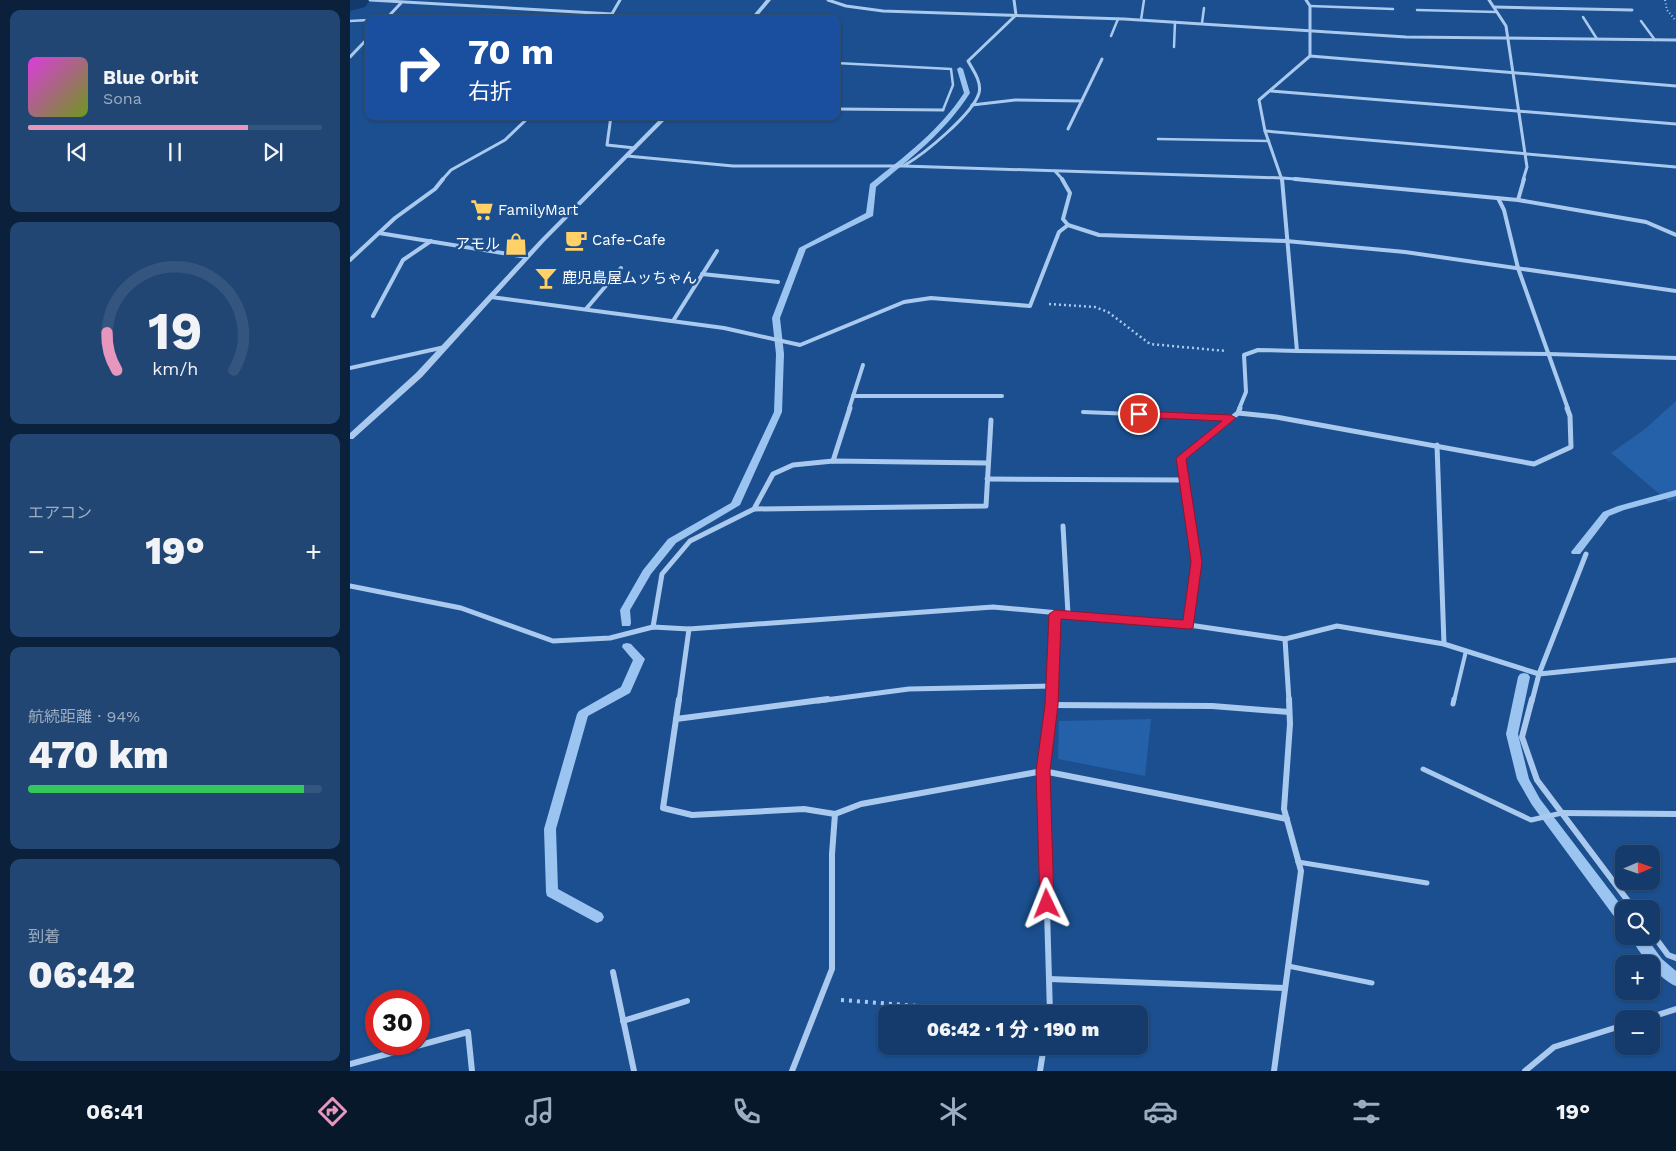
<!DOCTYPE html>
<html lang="ja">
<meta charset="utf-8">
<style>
:root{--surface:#143b6b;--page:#214673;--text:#f1f3f6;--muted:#9dadc1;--line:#33557e;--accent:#e797bd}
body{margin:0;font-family:"Work Sans","Noto Sans JP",sans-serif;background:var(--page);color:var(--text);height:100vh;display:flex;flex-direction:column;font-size:19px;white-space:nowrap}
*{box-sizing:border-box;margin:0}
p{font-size:16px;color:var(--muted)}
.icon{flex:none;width:28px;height:28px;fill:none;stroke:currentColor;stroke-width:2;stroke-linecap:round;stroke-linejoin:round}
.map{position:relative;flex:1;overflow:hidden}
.panel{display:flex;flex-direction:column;gap:10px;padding:10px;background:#0b203b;width:350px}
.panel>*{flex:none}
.hud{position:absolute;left:15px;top:15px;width:475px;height:105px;border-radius:10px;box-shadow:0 1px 4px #0004,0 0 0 1px var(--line);background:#1a4fa0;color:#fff;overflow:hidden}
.needle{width:32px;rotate:88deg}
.controls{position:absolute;left:1265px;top:845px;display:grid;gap:10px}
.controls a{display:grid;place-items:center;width:45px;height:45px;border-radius:10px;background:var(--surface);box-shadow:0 1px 4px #0004,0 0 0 1px var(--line);font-size:25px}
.speed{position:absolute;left:15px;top:990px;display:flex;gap:10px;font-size:25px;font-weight:700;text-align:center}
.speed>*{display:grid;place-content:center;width:65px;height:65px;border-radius:50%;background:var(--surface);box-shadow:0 1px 4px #0004,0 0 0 1px var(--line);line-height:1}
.speed .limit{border:8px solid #d22;background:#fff;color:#111}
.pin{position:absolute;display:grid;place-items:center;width:42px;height:42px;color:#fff;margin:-21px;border:2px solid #fff;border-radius:50%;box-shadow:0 1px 5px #0007}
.me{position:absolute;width:55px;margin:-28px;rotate:358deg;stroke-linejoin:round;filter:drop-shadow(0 0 4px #0008)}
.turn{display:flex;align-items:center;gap:18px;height:105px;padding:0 20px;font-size:22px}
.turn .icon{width:65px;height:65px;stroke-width:2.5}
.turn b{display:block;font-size:35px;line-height:42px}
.big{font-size:38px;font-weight:800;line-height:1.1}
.panel .widget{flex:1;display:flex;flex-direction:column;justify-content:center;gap:8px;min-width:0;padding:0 18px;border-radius:10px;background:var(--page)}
.panel .dial{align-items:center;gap:0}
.dial svg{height:130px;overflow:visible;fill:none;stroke:var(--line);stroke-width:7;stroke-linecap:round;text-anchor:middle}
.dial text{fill:var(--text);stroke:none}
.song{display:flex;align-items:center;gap:15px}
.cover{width:60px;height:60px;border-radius:8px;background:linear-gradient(135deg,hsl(300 70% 55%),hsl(80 70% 35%))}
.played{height:5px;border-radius:2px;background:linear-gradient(90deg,var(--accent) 75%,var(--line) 75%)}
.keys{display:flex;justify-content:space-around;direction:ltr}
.heat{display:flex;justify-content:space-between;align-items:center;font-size:28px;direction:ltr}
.charge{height:8px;border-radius:4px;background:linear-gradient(90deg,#34c759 94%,var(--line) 0)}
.trip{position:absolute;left:528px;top:1005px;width:270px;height:50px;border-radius:10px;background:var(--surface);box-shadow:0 1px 4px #0004,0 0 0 1px var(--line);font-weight:800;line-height:50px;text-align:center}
.dock{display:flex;height:80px;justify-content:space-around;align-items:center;background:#08182b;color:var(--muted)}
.dock .icon{width:35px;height:35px}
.dock .current{color:var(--accent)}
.dock b{font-size:22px;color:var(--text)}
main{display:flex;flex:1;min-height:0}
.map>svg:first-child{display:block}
.green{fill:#2461a8}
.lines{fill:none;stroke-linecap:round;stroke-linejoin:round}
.stream{fill:#9cc4f0;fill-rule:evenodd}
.river{fill:#123a6d;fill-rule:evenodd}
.path-far2{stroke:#a9c9ee;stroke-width:2;stroke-dasharray:1 2.5;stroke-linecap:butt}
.path-far1{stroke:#a9c9ee;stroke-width:2.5;stroke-dasharray:2 3;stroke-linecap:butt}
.path{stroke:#a9c9ee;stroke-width:4;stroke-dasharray:3 5;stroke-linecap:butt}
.service-far2{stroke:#a9c9ee;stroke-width:2.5}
.service-far1{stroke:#a9c9ee;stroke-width:4}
.service{stroke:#a9c9ee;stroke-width:5}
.minor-far3{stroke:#a9c9ee;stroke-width:3}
.minor-far2{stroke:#a9c9ee;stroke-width:4}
.minor-far1{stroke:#a9c9ee;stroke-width:5}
.minor{stroke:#a9c9ee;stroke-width:6}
.tertiary{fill:#a9c9ee;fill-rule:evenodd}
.route{fill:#e11d48;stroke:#92132f}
.labels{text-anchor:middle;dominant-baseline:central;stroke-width:5;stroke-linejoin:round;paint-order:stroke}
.far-poi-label{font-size:15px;fill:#fff;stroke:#1b4f8f;text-anchor:start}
</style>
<main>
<section class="panel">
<div class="widget">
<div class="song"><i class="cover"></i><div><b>Blue Orbit</b><p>Sona</p></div></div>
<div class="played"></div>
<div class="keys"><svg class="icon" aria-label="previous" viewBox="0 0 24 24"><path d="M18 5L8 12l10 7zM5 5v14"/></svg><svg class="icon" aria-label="pause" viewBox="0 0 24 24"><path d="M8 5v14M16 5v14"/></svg><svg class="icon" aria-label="next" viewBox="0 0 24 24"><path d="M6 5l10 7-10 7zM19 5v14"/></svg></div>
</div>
<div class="widget dial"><svg viewBox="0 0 100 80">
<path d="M14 69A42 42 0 1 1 86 69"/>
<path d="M14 69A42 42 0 0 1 8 46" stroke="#e797bd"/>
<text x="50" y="56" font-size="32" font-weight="700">19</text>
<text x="50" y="72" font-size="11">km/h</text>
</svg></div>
<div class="widget"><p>エアコン</p>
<div class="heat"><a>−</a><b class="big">19°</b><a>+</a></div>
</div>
<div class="widget"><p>航続距離 · 94%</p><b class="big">470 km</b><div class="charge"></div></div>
<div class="widget"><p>到着</p><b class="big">06:42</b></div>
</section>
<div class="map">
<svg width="1326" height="1071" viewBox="0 0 1326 1071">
<rect width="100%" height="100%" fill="#1b4f8f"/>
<g class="green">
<path d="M1326 401V499L1319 502 1261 453 1295 429Z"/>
<path d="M801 719 795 776 708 759 709 721Z"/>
</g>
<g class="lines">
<g class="stream">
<path d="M610 67 613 69 620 93C596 131 561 158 526 187L523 216 456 249 430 318 434 354 432 412 390 505 326 543 301 574 280 610 281 623 280 626H272L270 610 293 570 318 539 381 503 424 412 426 354 422 318 449 248 516 213 520 184C554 157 590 130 614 93L607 69Z"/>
<path d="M1326 490V496L1274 510 1259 516 1230 554H1222L1221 552 1253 512 1268 506Z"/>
<path d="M277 643 281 644 295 659 280 693 238 716 206 829 208 889 252 913 254 917 252 921 247 923 197 896 196 892 194 829 227 714 229 711 271 687 283 660 272 647 273 644Z"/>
<path d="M1174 673 1178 674 1180 677 1168 734 1179 779 1190 799 1274 909V925L1269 923 1182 805 1167 779 1156 734 1168 677 1170 674Z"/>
<path d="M1280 936H1295L1312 959 1326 971V986C1310 980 1288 952 1280 936Z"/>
</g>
<path class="river" d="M0 0H20L15 7 0 11Z"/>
<path class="path-far2" d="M1315 0 1317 10 1326 21"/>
<path class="path-far1" d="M699 304 745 307 758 312 800 344 876 351"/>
<path class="path" d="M491 1000 672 1014"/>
<g class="service-far2">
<path d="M960 6 1043 9"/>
<path d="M1067 10 1147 12"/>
<path d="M405 16 425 19"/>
<path d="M1233 17 1247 39"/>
<path d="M791 20 794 0"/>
<path d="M0 21 19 20"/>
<path d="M1291 21 1305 40"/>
<path d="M852 23 854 8"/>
<path d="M761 36 768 19"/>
<path d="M824 47 825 22"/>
<path d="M486 63 601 69 603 85 593 110"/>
<path d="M808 139 919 141"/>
</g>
<g class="service-far1">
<path d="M733 412 881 418"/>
<path d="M1104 701 1116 651"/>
</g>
<g class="service">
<path d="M1103 704 1104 699"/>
<path d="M1073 769 1181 820 1212 813"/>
<path d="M948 862 1077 883"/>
<path d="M938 966 1022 983"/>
</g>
<g class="minor-far3">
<path d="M20 0 262 14"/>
<path d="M478 0 496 6 533 11 774 19 1056 37 1326 40"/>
<path d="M1139 0 1156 26 1177 167 1173 180"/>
<path d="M1144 7 1282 10"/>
<path d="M36 19 51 3"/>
<path d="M259 19 270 0"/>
<path d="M960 56 1326 86"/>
<path d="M0 57 19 37"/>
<path d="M921 91 1326 124"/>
<path d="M622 105 665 100 732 101"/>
<path d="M486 109 593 110"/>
<path d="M261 116 257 145 285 148"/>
<path d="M718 129 752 59"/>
<path d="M915 131 1326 167"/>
<path d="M277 156 383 166H553L932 178 958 180"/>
<path d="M555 165C574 154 623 114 629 93 632 82 623 70 618 61L666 15 664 0"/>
<path d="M705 171 713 180"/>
<path d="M92 180 101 170 155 140 180 116"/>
<path d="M932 180 915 131 909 100 960 56V6L956 0"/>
</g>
<g class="minor-far2">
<path d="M712 179 720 193 713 219 718 225 749 235 936 241 1055 252 1326 291"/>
<path d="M945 179 1168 200 1174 179"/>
<path d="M1148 198 1154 210 1168 268 1218 409"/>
<path d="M1168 200 1296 222 1326 235"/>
<path d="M29 233 177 257"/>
<path d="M0 260 45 218 85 189 93 179"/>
<path d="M352 274 428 282"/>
<path d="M141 297 374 328 450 345 554 302 581 298 680 306 709 232 718 225"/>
<path d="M236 309 271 268"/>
<path d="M23 316 53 260 81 241"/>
<path d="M323 321 367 251"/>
<path d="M947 351 1199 354 1326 358"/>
<path d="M0 368 95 347"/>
<path d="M503 396H652"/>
<path d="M499 409 513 365"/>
<path d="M889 409 896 392 894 355 908 350 947 351 932 179"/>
</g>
<g class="minor-far1">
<path d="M888 413 926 417 1184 464 1221 447 1220 416 1217 408"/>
<path d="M1087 445 1094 644"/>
<path d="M483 461 500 408"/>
<path d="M637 479 834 480"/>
<path d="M404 509 636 506 641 420"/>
<path d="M713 526 718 614"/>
<path d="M0 586 111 608 203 641 260 638 303 627 339 629 643 607 839 625 935 639 987 626 1094 644 1189 674 1236 554"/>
<path d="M839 625 846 562 831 458 888 413 890 408"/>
<path d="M303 627 312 574 340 541 404 509 423 474 443 465 483 461 637 463"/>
<path d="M935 639 939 701"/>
<path d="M329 701 339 629"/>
<path d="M468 701 559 689 703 686"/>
<path d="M702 701 705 614"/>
<path d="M1182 701 1189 674 1326 660"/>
</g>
<g class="minor">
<path d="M329 699 313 808 342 815 454 809 485 814 482 854V969L442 1071"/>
<path d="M1182 699 1172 737 1187 780 1284 909"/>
<path d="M702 705 862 706 939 712"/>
<path d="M326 719 478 699"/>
<path d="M1212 813 1326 814"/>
<path d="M485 814 511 804 693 771 937 819"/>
<path d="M1301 932 1318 955 1326 958"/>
<path d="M263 972 284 1071"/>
<path d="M699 979 935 988"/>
<path d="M700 1014 693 771 702 699"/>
<path d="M1295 1019 1326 1009"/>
<path d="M273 1021 337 1001"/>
<path d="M0 1064 118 1032 122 1071"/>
<path d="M690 1071 694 1046"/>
<path d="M924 1071 951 871 934 809 940 724 939 699"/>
<path d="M1175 1071 1204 1047 1274 1025"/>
</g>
<g class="tertiary">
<path d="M416 0H421L405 19H400Z"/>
<path d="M313 116H319L194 242 72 377 3 439H0V433L66 373 190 240Z"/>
</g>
</g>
<path class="route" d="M789 411 881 415 886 418 836 459 852 562 843 628 839 629 711 619 708 705 700 771 704 904 702 908 697 910 692 908 690 904 686 771 695 705 699 614 705 610 833 620 841 562 826 458 872 421 785 417V412Z"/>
<defs>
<symbol id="supermarket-bare" viewBox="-9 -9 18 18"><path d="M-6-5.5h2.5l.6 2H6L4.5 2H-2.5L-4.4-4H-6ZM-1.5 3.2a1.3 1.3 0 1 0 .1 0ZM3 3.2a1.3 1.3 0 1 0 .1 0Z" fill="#ffd166" stroke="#1b4f8f" stroke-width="2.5" paint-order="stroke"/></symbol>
<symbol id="cafe-bare" viewBox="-9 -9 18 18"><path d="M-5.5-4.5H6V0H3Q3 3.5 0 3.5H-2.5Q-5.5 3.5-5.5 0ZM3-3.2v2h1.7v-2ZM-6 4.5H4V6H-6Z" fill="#ffd166" stroke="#1b4f8f" stroke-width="2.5" paint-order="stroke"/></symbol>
<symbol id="shop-bare" viewBox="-9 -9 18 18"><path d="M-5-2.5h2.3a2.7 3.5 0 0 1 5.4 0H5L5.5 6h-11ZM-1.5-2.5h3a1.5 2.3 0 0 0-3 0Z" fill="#ffd166" stroke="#1b4f8f" stroke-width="2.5" paint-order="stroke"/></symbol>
<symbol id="bar-bare" viewBox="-9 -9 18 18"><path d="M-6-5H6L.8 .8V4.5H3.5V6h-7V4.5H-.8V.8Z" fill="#ffd166" stroke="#1b4f8f" stroke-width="2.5" paint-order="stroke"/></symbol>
</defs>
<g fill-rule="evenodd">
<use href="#supermarket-bare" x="116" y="194" width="32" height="32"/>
<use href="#cafe-bare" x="210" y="224" width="32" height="32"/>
<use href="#shop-bare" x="150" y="228" width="32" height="32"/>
<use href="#bar-bare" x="180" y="262" width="32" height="32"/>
</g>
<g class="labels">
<g class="far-poi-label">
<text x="148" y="210">FamilyMart</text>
<text x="242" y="240">Cafe-Cafe</text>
<text x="150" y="244" text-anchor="end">アモル</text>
<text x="212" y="278">鹿児島屋ムッちゃん</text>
</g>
</g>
</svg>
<div class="controls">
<a><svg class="needle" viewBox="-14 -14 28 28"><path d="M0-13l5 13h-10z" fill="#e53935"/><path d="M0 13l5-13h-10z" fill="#9dadc1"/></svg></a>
<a><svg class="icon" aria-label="search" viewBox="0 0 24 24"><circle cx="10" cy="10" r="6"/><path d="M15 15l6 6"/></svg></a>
<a>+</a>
<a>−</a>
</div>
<div class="speed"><div class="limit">30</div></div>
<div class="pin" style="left:789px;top:414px;background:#d93025"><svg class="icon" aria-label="arrive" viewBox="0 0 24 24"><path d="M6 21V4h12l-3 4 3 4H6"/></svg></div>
<svg class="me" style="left:697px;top:904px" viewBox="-20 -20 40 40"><path d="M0-17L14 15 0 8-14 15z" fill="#e11d48" stroke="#fff" stroke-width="4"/></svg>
<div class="trip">06:42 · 1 分 · 190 m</div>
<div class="hud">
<div class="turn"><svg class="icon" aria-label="right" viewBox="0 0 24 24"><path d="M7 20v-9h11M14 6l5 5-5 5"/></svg><div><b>70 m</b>右折</div></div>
</div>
</div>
</main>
<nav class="dock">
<b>06:41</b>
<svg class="icon current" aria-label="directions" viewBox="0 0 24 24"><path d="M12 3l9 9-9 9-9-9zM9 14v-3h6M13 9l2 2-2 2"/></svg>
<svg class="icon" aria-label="music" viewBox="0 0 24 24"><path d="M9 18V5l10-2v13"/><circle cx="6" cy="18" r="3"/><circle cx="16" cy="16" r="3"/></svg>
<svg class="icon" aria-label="phone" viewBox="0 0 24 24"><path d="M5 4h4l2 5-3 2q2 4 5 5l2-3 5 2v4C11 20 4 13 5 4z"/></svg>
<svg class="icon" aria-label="climate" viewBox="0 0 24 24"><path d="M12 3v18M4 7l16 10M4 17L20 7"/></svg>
<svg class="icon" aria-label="car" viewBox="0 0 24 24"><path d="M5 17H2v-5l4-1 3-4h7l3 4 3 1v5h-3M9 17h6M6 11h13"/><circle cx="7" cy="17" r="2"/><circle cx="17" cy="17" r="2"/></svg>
<svg class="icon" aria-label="filters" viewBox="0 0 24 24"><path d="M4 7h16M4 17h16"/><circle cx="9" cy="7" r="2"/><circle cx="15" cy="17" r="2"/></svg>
<b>19°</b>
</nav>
